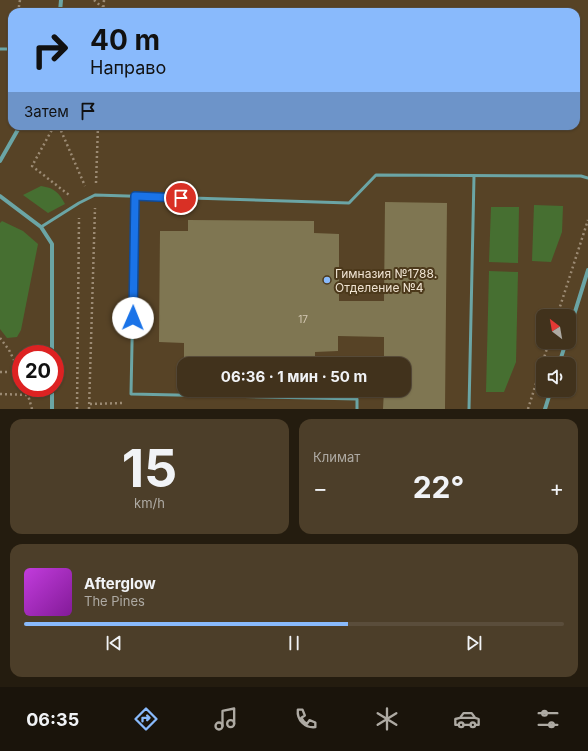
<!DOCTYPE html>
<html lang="ru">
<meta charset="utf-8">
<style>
:root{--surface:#41321c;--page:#4c3e29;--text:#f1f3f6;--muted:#aeaaa3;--line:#5a4d3b;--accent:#89bafc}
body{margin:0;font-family:Inter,sans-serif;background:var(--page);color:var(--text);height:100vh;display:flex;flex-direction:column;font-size:15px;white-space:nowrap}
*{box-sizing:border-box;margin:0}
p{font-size:13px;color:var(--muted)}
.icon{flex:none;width:22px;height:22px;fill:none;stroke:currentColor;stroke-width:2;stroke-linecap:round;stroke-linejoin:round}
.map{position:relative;height:409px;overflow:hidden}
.details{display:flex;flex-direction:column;gap:10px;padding:10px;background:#241c0f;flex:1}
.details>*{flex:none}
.guide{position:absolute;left:8px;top:8px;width:572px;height:122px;border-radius:12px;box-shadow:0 1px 3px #0004,0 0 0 1px var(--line);background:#89bafc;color:#111;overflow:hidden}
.needle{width:26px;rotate:329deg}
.controls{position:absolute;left:536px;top:309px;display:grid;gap:8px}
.controls a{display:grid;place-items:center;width:40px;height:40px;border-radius:8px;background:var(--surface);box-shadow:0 1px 3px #0004,0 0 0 1px var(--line);font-size:20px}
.speed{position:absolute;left:12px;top:345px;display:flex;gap:8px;font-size:20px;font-weight:700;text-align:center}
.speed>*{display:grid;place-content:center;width:52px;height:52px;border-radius:50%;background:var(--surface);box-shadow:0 1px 3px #0004,0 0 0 1px var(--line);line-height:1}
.speed .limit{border:6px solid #d22;background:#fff;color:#111}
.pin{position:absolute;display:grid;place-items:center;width:34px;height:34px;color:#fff;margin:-17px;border:2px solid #fff;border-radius:50%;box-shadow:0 1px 4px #0007}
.me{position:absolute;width:44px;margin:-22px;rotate:1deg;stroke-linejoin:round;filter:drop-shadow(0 0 3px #0008)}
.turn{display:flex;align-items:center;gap:14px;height:84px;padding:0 16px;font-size:18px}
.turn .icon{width:52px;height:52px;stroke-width:2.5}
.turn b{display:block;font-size:28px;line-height:34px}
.then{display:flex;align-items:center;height:38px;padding:0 16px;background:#0003;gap:8px;font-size:15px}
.big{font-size:30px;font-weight:700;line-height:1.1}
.details .card{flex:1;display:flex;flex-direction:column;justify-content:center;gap:6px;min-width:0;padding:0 14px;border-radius:12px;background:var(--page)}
.details .dial{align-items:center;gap:0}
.dial b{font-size:52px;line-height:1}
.song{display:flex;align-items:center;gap:12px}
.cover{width:48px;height:48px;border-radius:6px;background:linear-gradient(135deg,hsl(290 70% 55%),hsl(290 70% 35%))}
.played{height:4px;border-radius:2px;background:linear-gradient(90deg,var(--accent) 60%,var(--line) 60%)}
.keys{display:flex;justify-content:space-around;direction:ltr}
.heat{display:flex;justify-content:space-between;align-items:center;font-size:22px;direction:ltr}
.details .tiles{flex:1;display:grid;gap:10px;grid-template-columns:1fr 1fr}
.card:last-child{grid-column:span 2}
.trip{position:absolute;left:177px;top:357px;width:234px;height:40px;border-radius:12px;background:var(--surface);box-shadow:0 1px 3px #0004,0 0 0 1px var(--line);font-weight:700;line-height:40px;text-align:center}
.menu{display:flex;height:64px;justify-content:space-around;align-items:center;background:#1a140b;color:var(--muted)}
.menu .icon{width:28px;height:28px}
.menu .current{color:var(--accent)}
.menu b{font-size:18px;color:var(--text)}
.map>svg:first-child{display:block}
.green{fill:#466f31}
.building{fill:#7f7652}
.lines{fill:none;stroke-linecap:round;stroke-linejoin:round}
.path{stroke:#9c8b74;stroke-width:2.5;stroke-dasharray:2 3;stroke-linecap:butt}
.lane{stroke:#6ba5a5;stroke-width:3}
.street{stroke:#6ba5a5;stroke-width:4}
.route-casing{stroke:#114b97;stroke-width:10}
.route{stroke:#1a73e8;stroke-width:7}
.poi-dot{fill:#89bafc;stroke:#4c391b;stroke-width:1.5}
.labels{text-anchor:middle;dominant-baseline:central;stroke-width:4;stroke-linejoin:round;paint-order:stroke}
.number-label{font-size:10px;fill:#d4c8b3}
.poi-label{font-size:12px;fill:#f0e4d3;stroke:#4c391b;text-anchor:start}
</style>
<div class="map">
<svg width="588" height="409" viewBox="0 0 588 409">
<rect width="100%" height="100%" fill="#574326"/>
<g class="green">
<path d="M41 186C55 188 59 193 65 204L48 213 23 195Z"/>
<path d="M534 205 563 206 562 232 551 262 532 261Z"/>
<path d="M491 207H519L518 263 489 262Z"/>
<path d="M2 221 23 231 38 244 21 330 17 337 7 338 0 329V223Z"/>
<path d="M489 271 518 272 516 362 504 392H486Z"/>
</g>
<path class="building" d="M385 202 447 203 445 409H383L384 390H404V364H384V337L338 336V351L315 352V364H184V343L159 342 160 231H188V220L314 221V233L339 234V301H384Z"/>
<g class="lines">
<g class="path">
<path d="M94 0 104 9"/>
<path d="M18 12 20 0"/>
<path d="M103 12 104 0"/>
<path d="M54 126 32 166 69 195"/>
<path d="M59 126 85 186"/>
<path d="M96 183 98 126"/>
<path d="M557 316 588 220"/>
<path d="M0 338 9 350 21 374"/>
<path d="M0 372H10"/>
<path d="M26 388 32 409"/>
<path d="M0 394 28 395"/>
<path d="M90 404 124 403"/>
<path d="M77 409 79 218"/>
<path d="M89 409 95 208"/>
<path d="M528 409 549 342"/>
</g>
<g class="lane">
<path d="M0 49H12"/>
<path d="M135 196 131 394 357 399V409"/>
<path d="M41 227 79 203 95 195 349 203 376 175 581 176 588 178"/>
<path d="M469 409 474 176"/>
</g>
<g class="street">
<path d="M60 12 61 0"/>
<path d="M0 161 20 126"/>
<path d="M0 196 41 227 52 244V354"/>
<path d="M569 331 588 270"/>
<path d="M559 364 566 342"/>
<path d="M52 409V388"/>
<path d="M545 409 551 390"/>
</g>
</g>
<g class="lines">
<defs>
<path id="route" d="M133 318 135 196 181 198"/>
</defs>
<use href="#route" class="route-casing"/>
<use href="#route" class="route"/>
</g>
<circle class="poi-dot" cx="327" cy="280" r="4"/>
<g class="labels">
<g class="number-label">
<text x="303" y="319">17</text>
</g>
<g class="poi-label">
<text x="335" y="273">Гимназия №1788.<tspan x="335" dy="14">Отделение №4</tspan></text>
</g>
</g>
</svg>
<div class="controls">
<a><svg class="needle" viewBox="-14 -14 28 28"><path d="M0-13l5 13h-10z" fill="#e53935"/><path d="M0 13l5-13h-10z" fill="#aeaaa3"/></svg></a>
<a><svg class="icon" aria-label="sound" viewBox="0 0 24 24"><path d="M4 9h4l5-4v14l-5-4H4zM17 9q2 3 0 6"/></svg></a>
</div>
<div class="speed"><div class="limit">20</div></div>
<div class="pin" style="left:181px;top:198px;background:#d93025"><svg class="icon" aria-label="arrive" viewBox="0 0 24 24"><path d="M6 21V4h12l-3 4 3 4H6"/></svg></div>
<svg class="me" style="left:133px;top:318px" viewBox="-20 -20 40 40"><circle r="19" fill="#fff"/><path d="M0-13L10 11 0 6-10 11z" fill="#1a73e8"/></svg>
<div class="trip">06:36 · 1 мин · 50 m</div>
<div class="guide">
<div class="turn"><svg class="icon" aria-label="right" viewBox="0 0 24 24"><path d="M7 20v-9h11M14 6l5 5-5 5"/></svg><div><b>40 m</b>Направо</div></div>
<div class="then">Затем<svg class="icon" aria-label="arrive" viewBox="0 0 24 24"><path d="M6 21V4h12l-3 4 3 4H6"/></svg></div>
</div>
</div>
<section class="details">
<div class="tiles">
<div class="card dial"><b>15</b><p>km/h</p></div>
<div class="card"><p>Климат</p>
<div class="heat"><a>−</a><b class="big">22°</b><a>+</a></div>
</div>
<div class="card">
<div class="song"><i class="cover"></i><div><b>Afterglow</b><p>The Pines</p></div></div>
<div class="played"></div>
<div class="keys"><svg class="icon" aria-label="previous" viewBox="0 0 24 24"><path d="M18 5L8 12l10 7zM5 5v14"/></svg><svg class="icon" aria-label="pause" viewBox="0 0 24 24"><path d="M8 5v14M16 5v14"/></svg><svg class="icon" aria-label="next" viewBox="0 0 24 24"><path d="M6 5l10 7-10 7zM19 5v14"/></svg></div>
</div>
</div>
</section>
<nav class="menu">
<b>06:35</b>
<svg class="icon current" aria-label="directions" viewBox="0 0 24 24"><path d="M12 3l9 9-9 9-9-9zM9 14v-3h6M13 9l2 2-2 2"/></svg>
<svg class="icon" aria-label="music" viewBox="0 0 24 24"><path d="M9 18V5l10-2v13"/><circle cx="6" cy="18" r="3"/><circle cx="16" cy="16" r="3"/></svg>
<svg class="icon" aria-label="phone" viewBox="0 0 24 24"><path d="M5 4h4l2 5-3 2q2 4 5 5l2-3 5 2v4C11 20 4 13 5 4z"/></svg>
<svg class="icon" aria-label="climate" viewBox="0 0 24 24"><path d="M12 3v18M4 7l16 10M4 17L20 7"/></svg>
<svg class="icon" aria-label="car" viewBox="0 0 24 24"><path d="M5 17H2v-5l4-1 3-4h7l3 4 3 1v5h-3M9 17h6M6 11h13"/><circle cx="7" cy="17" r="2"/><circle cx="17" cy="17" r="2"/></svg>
<svg class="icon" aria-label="filters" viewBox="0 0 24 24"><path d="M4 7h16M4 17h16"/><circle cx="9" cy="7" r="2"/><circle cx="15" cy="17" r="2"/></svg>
</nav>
